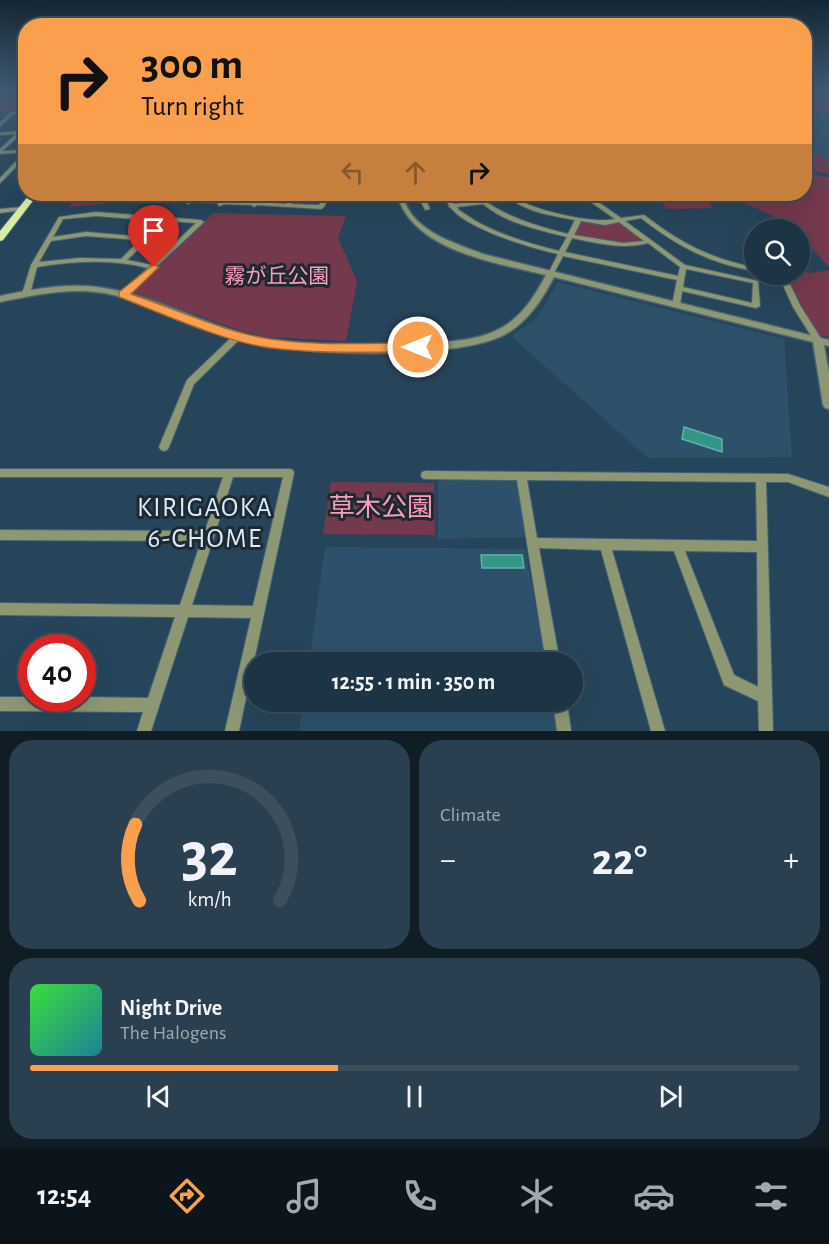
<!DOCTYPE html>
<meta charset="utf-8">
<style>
:root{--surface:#1d3444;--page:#2a3f4f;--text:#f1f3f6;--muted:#a0aab2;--line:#3b4f5d;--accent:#f99f4d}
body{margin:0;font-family:"Alegreya Sans","Noto Sans JP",sans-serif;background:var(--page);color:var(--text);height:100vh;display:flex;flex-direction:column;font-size:22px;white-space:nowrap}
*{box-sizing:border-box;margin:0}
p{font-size:20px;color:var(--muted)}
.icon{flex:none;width:33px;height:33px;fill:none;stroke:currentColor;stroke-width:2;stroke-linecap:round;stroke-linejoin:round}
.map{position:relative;height:731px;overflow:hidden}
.drawer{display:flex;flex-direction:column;gap:9px;padding:9px;background:#101d25;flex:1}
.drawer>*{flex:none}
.top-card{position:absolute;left:18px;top:18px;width:794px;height:183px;border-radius:24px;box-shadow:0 6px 24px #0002,0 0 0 2px var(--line);background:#f99f4d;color:#111;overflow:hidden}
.tools{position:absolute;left:744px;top:219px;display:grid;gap:12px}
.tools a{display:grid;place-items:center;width:66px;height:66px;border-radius:50%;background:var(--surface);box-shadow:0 6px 24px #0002,0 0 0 2px var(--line);font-size:30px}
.speed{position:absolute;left:18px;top:634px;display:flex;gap:12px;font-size:30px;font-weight:700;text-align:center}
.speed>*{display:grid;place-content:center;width:78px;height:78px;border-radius:50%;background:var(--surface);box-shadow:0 6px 24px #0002,0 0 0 2px var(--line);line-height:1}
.speed .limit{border:9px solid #d22;background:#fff;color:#111}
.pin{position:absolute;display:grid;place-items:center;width:51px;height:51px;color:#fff;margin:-62px -26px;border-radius:50% 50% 50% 0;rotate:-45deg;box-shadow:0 0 6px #0007}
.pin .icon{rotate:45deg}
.me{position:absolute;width:66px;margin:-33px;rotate:270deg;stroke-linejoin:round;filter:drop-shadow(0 0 4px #0008)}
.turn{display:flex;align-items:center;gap:21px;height:126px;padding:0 24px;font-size:27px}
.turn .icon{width:78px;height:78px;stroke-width:2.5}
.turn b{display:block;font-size:42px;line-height:51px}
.lanes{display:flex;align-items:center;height:57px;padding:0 24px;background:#0003;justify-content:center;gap:30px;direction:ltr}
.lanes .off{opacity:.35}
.big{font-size:45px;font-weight:700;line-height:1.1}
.drawer .tile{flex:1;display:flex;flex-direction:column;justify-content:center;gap:9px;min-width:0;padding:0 21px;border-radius:24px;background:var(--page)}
.drawer .dial{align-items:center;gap:0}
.dial svg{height:156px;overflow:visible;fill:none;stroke:var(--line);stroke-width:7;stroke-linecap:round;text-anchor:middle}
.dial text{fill:var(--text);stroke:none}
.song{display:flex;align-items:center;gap:18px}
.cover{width:72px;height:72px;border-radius:9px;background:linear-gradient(135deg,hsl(120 70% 55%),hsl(190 70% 35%))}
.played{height:6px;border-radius:3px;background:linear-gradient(90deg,var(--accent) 40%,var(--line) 40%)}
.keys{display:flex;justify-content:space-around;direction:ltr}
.heat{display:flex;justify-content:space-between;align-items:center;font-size:33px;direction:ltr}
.drawer .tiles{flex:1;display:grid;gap:9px;grid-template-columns:1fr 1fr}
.tile:last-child{grid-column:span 2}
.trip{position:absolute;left:244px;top:652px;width:339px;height:60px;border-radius:30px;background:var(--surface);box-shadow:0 6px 24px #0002,0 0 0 2px var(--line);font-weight:700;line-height:60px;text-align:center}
.tabs{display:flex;height:96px;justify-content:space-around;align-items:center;background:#0c151b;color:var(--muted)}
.tabs .icon{width:42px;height:42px}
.tabs .selected{color:var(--accent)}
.tabs b{font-size:27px;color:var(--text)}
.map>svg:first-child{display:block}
.built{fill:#2d516b}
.green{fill:#74394d}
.water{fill:#339787;stroke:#65b0a9;stroke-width:1.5}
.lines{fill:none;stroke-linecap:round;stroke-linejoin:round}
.minor-casing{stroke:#476377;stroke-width:2}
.tertiary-casing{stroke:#476377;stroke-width:3}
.primary-casing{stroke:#476377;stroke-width:2}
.minor{fill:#8d9873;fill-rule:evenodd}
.tertiary{fill:#8d9873;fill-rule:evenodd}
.primary{fill:#d8eda0;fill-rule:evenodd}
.route{fill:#f99f4d;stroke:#a26732;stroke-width:1.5}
.labels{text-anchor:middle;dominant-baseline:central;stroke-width:6;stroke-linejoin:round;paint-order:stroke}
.park-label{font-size:21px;fill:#fd9dba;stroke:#1d2a33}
.near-park-label{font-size:26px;fill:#fd9dba;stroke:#1d2a33}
.near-neighbourhood-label{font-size:27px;letter-spacing:1.5px;fill:#dbecf9;stroke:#1d2a33}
</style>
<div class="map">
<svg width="829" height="731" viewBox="0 0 829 731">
<rect width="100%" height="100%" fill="#27455a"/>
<g class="built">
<path d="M804 91 829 92V168L804 165Z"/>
<path d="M558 282 784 339 792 457 648 458 511 336 537 318Z"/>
<path d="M438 479 518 480 526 537 438 539Z"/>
<path d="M325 547 525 549 546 663H309Z"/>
<path d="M303 702H552L557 731H299Z"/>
</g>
<g class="green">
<path d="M0 91H25L8 95 25 97V108L0 113Z"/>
<path d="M804 91 829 93V114L819 107 804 105Z"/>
<path d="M804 149 829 160V174L804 170Z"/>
<path d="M804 173 829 177V267L800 235V230L794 229 769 214 723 194H804Z"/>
<path d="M78 194H109L103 204 69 207Z"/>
<path d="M655 194H706L712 208 667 209Z"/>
<path d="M213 213 346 216 338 238 357 281 346 341 268 337 241 331 133 292 134 288Z"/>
<path d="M580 219 606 224 620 222 645 240 624 244 573 234Z"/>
<path d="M800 270 810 273 829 270V337L819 335 795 296 785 275 800 274Z"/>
<path d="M331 482 434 483 435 535 323 534Z"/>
</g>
<g class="water">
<path d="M684 427 722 439V452L682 439Z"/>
<path d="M481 555H522L524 568H482Z"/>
</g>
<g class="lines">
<defs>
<g id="minor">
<path d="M26 108V110L12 115 0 126V123L10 113Z"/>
<path d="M26 126V130L2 151 26 150V152L0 154V149L16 134 0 135V133L19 131Z"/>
<path d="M24 153H26V157L0 183V178Z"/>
<path d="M109 194 189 199 195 194H200L195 199 221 200 228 194H232L227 200 254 202 260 194H264L259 202 286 204 292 194H296L291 204 319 205 325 194H330L324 207 321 209 257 205 254 207 251 205 224 204 220 206 218 205V203L191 202 188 204 186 202 109 198 106 196Z"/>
<path d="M421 194H446L454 204 480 201 475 194H479L486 200 510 197 508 194H512L515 196C526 195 538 192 550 194 562 195 573 199 585 197L581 194H587L621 218 644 215C679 242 710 259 754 267V271C709 263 677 246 641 218L625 221 685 265 758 281 760 306 756 308 682 291 680 305 679 307H673L672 305 677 280 563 256 553 275H549L548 274 558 254C531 248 467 229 451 208L449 207V205L443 196H424L430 209 425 210 418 195ZM544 196 577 202 588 200 615 219C592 224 538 211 517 199ZM512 200C530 213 554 216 575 220L568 234C540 227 512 219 488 203ZM483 204C505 223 539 230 567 237L559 251C534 245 507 237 483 225 475 221 467 215 459 210L457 207ZM581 221 605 225 619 222 644 241 623 243 574 235ZM572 238C597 243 622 250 648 243L680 267 678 276 565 252ZM686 269 753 283 752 303 683 287Z"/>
<path d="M22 207 24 208V210L0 213V209Z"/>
<path d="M96 212 201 220 204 222 125 296H121L119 295 148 268C111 259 75 261 37 267L30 294 28 295H24L22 294 31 265 59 217ZM96 216 161 221 144 237 86 232 53 237 63 219ZM167 221 196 223 152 265 127 260ZM86 236 140 240 121 259 80 258 39 262 51 241Z"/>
<path d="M778 274H785L801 307 822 340 821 342H815L793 307Z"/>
<path d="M238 333 242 336 241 338 194 384 169 447 167 450 164 451 161 450 159 447 187 380 235 334Z"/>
<path d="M0 469H289L293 470 294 473 239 731H225L251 618 188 617 151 731H137L143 712 0 711V697H32V699H82V697L148 698 175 617 0 615V603L180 605 201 541 0 540V530L205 531 223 477H0ZM233 477H283L253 606 192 605Z"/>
<path d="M426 471 788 474 829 487V497L788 482H766L773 731H759L758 701 724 685 674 551 612 550 665 731H651L601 550 539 548 560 663H546L517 480 426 479 422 478 421 475 422 472ZM527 480 756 482 757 541 537 538ZM685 551 757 552 758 687 734 675Z"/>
<path d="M553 702H567L571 731H557Z"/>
</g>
<path id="tertiary" d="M397 194H403C404 198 405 203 407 207 421 234 457 244 483 254L829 340V346L824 345 829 373V409L825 408 823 405 813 342 554 277C542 300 527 323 504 335 456 360 303 356 251 342 201 329 155 302 104 293 69 287 34 295 0 302V296C34 289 69 282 104 288 155 296 201 323 251 336 303 349 379 347 433 343 453 341 476 340 495 331 519 321 534 298 546 275 497 263 412 251 397 194Z"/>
<path id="primary" d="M30 194H38L3 240 0 241V231Z"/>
</defs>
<use href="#minor" class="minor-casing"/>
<use href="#tertiary" class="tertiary-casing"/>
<use href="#primary" class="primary-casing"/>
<use href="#minor" class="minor"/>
<use href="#tertiary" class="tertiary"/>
<use href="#primary" class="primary"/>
</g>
<linearGradient id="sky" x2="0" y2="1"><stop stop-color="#152632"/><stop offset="0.47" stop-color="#415c76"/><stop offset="1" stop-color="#415c76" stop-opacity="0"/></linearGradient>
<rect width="829" height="194" fill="url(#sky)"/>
<path class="route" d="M154 264 159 267 157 269 131 294C173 308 227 333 271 339 319 346 369 343 418 343L424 347 418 352C369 352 319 354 271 348 224 342 164 314 119 297V292Z"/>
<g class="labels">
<g class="park-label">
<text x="277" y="276">霧が丘公園</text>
</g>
<g class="near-park-label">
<text x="381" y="508">草木公園</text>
</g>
<g class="near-neighbourhood-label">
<text x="205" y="507">KIRIGAOKA<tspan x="205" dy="31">6-CHOME</tspan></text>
</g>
</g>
</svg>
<div class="tools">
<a><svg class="icon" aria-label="search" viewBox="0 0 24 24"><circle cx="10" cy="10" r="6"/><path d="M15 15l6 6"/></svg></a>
</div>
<div class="speed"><div class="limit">40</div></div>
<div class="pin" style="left:154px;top:267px;background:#d93025"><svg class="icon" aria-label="arrive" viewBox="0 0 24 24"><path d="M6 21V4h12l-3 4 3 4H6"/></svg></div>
<svg class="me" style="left:418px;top:347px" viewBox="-20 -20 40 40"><circle r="17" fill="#f99f4d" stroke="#fff" stroke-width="3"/><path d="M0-11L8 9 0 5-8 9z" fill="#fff"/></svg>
<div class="trip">12:55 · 1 min · 350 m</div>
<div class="top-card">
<div class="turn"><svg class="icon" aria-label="right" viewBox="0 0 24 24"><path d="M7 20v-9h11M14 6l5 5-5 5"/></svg><div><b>300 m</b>Turn right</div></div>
<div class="lanes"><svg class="icon off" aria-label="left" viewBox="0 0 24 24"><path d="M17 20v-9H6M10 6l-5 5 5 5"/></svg><svg class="icon off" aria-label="ahead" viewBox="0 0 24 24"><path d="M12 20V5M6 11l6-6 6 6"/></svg><svg class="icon" aria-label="right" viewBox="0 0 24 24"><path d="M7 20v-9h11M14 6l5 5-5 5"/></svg></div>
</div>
</div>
<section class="drawer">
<div class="tiles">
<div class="tile dial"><svg viewBox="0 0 100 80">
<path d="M14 69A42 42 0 1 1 86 69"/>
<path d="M14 69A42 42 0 0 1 12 30" stroke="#f99f4d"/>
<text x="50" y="56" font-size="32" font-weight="700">32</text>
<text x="50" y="72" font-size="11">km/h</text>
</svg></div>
<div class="tile"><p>Climate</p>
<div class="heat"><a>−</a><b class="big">22°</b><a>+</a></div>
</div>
<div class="tile">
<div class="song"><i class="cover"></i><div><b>Night Drive</b><p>The Halogens</p></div></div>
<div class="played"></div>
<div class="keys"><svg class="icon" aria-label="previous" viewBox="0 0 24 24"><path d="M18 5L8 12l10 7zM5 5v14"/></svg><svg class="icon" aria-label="pause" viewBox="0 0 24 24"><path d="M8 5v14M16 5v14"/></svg><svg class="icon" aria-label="next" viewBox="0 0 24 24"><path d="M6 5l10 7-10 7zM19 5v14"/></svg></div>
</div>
</div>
</section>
<nav class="tabs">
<b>12:54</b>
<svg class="icon selected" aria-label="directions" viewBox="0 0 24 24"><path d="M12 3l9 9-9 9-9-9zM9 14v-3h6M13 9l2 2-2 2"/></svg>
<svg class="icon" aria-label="music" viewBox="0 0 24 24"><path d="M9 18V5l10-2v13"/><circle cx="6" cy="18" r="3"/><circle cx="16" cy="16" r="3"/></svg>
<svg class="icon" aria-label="phone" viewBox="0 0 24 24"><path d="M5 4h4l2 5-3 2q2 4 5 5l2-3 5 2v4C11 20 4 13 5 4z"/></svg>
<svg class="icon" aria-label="climate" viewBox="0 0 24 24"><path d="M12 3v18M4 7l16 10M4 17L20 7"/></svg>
<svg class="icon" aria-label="car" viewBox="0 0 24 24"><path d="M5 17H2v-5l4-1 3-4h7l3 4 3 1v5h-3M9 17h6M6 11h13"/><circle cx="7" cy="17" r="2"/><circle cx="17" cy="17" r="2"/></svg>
<svg class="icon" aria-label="filters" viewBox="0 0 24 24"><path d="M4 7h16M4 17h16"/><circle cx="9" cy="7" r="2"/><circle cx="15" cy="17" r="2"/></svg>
</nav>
